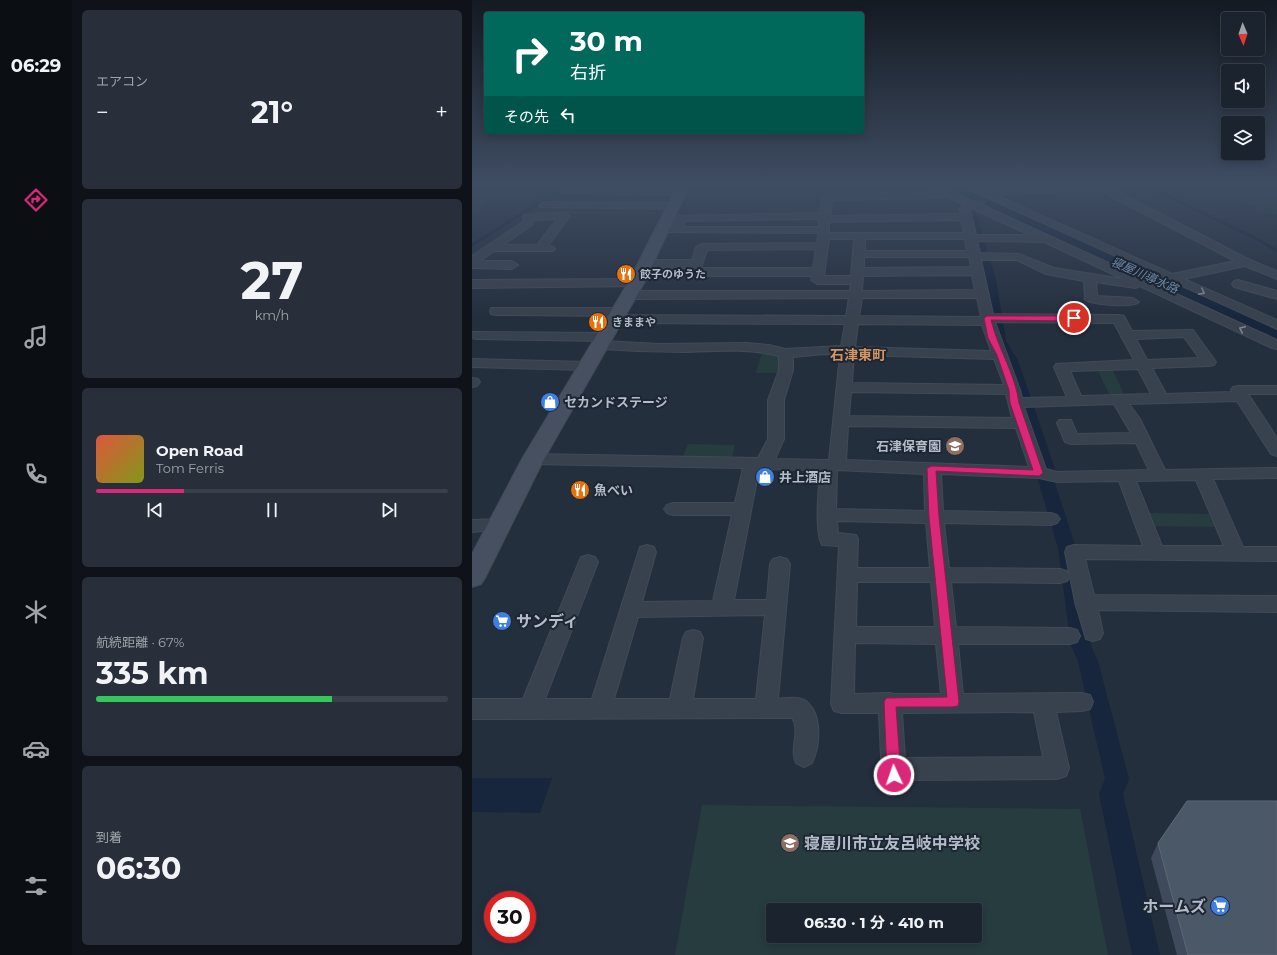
<!DOCTYPE html>
<html lang="ja">
<meta charset="utf-8">
<style>
:root{--surface:#1b232e;--page:#282f3a;--text:#f1f3f6;--muted:#a0a4aa;--line:#39404a;--accent:#db2777}
body{margin:0;font-family:Montserrat,"Noto Sans JP",sans-serif;background:var(--page);color:var(--text);height:100vh;display:flex;flex-direction:column;font-size:15px;white-space:nowrap}
*{box-sizing:border-box;margin:0}
p{font-size:13px;color:var(--muted)}
.icon{flex:none;width:22px;height:22px;fill:none;stroke:currentColor;stroke-width:2;stroke-linecap:round;stroke-linejoin:round}
.map{position:relative;flex:1;overflow:hidden}
.drawer{display:flex;flex-direction:column;gap:10px;padding:10px;background:#0f1319;width:400px}
.drawer>*{flex:none}
.banner{position:absolute;left:12px;top:12px;width:380px;height:122px;border-radius:4px;box-shadow:0 2px 10px #0003,0 0 0 1px var(--line);background:#00695c;color:#fff;overflow:hidden}
.needle{width:26px;rotate:178deg}
.buttons{position:absolute;left:749px;top:12px;display:grid;gap:8px}
.buttons a{display:grid;place-items:center;width:44px;height:44px;border-radius:4px;background:var(--surface);box-shadow:0 2px 10px #0003,0 0 0 1px var(--line);font-size:20px}
.speed{position:absolute;left:12px;top:891px;display:flex;gap:8px;font-size:20px;font-weight:700;text-align:center}
.speed>*{display:grid;place-content:center;width:52px;height:52px;border-radius:50%;background:var(--surface);box-shadow:0 2px 10px #0003,0 0 0 1px var(--line);line-height:1}
.speed .limit{border:6px solid #d22;background:#fff;color:#111}
.pin{position:absolute;display:grid;place-items:center;width:34px;height:34px;color:#fff;margin:-17px;border:2px solid #fff;border-radius:50%;box-shadow:0 1px 4px #0007}
.me{position:absolute;width:44px;margin:-22px;rotate:357deg;stroke-linejoin:round;filter:drop-shadow(0 0 3px #0008)}
.turn{display:flex;align-items:center;gap:14px;height:84px;padding:0 20px;font-size:18px}
.turn .icon{width:52px;height:52px;stroke-width:2.5}
.turn b{display:block;font-size:28px;line-height:34px}
.then{display:flex;align-items:center;height:38px;padding:0 20px;background:#0003;gap:8px;font-size:15px}
.big{font-size:30px;font-weight:700;line-height:1.1}
.drawer .widget{flex:1;display:flex;flex-direction:column;justify-content:center;gap:6px;min-width:0;padding:0 14px;border-radius:6px;background:var(--page)}
.drawer .dial{align-items:center;gap:0}
.dial b{font-size:52px;line-height:1}
.song{display:flex;align-items:center;gap:12px}
.cover{width:48px;height:48px;border-radius:6px;background:linear-gradient(135deg,hsl(10 70% 55%),hsl(70 70% 35%))}
.played{height:4px;border-radius:2px;background:linear-gradient(90deg,var(--accent) 25%,var(--line) 25%)}
.keys{display:flex;justify-content:space-around;direction:ltr}
.heat{display:flex;justify-content:space-between;align-items:center;font-size:22px;direction:ltr}
.charge{height:6px;border-radius:3px;background:linear-gradient(90deg,#34c759 67%,var(--line) 0)}
.trip{position:absolute;left:294px;top:903px;width:216px;height:40px;border-radius:4px;background:var(--surface);box-shadow:0 2px 10px #0003,0 0 0 1px var(--line);font-weight:700;line-height:40px;text-align:center}
main{display:flex;flex:1;min-height:0}
.menu{display:flex;flex-direction:column;width:72px;justify-content:space-around;align-items:center;background:#0b0e12;color:var(--muted)}
.menu .icon{width:28px;height:28px}
.menu .selected{color:var(--accent)}
.menu b{font-size:18px;color:var(--text)}
.map>svg:first-child{display:block}
.green{fill:#263c3f;fill-rule:evenodd}
.water{fill:#17263c}
.lines{fill:none;stroke-linecap:round;stroke-linejoin:round}
.stream{stroke:#17263c;stroke-width:3}
.canal{fill:#17263c;fill-rule:evenodd}
.river{fill:#17263c;fill-rule:evenodd}
.street-casing{stroke:#414a57;stroke-width:2}
.secondary-casing{stroke:#414a57;stroke-width:2}
.street{fill:#38414e;fill-rule:evenodd}
.secondary{fill:#465061;fill-rule:evenodd}
.wall{fill:#3f4b5c}
.building{fill:#4b5868;stroke:#5c6777}
.oneway{stroke:#7c8592}
.route{fill:#db2777;stroke:#8e194d}
.labels{text-anchor:middle;dominant-baseline:central;stroke-width:4;stroke-linejoin:round;paint-order:stroke}
.far-poi-label{font-size:11px;font-weight:bold;fill:#b4bcc9;stroke:#1d2633;text-anchor:start}
.far-water-label{font-size:12px;font-style:italic;fill:#6d86a8;stroke:#1d2633}
.poi-label{font-size:13px;font-weight:bold;fill:#b4bcc9;stroke:#1d2633;text-anchor:start}
.neighbourhood-label{font-size:14px;font-weight:bold;fill:#d59563;stroke:#1d2633}
.near-poi-label{font-size:16px;font-weight:bold;fill:#b4bcc9;stroke:#1d2633;text-anchor:start}
</style>
<main>
<nav class="menu">
<b>06:29</b>
<svg class="icon selected" aria-label="directions" viewBox="0 0 24 24"><path d="M12 3l9 9-9 9-9-9zM9 14v-3h6M13 9l2 2-2 2"/></svg>
<svg class="icon" aria-label="music" viewBox="0 0 24 24"><path d="M9 18V5l10-2v13"/><circle cx="6" cy="18" r="3"/><circle cx="16" cy="16" r="3"/></svg>
<svg class="icon" aria-label="phone" viewBox="0 0 24 24"><path d="M5 4h4l2 5-3 2q2 4 5 5l2-3 5 2v4C11 20 4 13 5 4z"/></svg>
<svg class="icon" aria-label="climate" viewBox="0 0 24 24"><path d="M12 3v18M4 7l16 10M4 17L20 7"/></svg>
<svg class="icon" aria-label="car" viewBox="0 0 24 24"><path d="M5 17H2v-5l4-1 3-4h7l3 4 3 1v5h-3M9 17h6M6 11h13"/><circle cx="7" cy="17" r="2"/><circle cx="17" cy="17" r="2"/></svg>
<svg class="icon" aria-label="filters" viewBox="0 0 24 24"><path d="M4 7h16M4 17h16"/><circle cx="9" cy="7" r="2"/><circle cx="15" cy="17" r="2"/></svg>
</nav>
<section class="drawer">
<div class="widget"><p>エアコン</p>
<div class="heat"><a>−</a><b class="big">21°</b><a>+</a></div>
</div>
<div class="widget dial"><b>27</b><p>km/h</p></div>
<div class="widget">
<div class="song"><i class="cover"></i><div><b>Open Road</b><p>Tom Ferris</p></div></div>
<div class="played"></div>
<div class="keys"><svg class="icon" aria-label="previous" viewBox="0 0 24 24"><path d="M18 5L8 12l10 7zM5 5v14"/></svg><svg class="icon" aria-label="pause" viewBox="0 0 24 24"><path d="M8 5v14M16 5v14"/></svg><svg class="icon" aria-label="next" viewBox="0 0 24 24"><path d="M6 5l10 7-10 7zM19 5v14"/></svg></div>
</div>
<div class="widget"><p>航続距離 · 67%</p><b class="big">335 km</b><div class="charge"></div></div>
<div class="widget"><p>到着</p><b class="big">06:30</b></div>
</section>
<div class="map">
<svg width="805" height="955" viewBox="0 0 805 955">
<rect width="100%" height="100%" fill="#242f3e"/>
<g class="green">
<path d="M0 184H39L31 194 0 213Z"/>
<path d="M727 184H805V215L798 214Z"/>
<path d="M63 211 188 212 189 213 177 214H60Z"/>
<path d="M290 352 307 355 312 360 306 373H284Z"/>
<path d="M639 366 652 394H637L624 367Z"/>
<path d="M216 444 263 445 260 457 211 456Z"/>
<path d="M673 513 737 514 743 527 677 526Z"/>
<path d="M230 805 608 809 636 955H203ZM301 910H503V936H301Z"/>
</g>
<path class="water" d="M0 778H80L68 813 0 812Z"/>
<g class="lines">
<g class="stream">
<path d="M670 184 787 240 805 251"/>
<path d="M0 245 97 184"/>
</g>
<path class="canal" d="M499 209 504 212 524 279 534 341 546 360 583 469 582 480 604 548 619 646 626 661 657 779 651 794 688 955H660L627 794 633 779 606 661 599 646 586 548 566 480 567 469 532 360 522 341 512 279 494 212Z"/>
<path class="river" d="M469 184H490L564 220 805 326V341L797 339 552 228 471 187Z"/>
<defs>
<g id="street">
<path d="M450 184H464L502 202 511 201 512 203 510 205 805 340V349L800 348 668 286 663 288 624 282 625 296 661 298 667 302C663 308 617 305 613 299L612 281 574 274 545 260H509L521 314 647 315 652 316 660 331 721 330 744 362 742 365 737 366 680 368 694 394 760 392 759 390 761 387 766 386H805V394H776L805 438V456L799 454 765 401 657 404 668 419 693 470 805 468V478L741 479 771 547H805V561L613 559 622 595 805 596V612L626 610 631 633 628 639 621 641 614 639 603 602V601L593 552 595 547 602 545 671 546 647 481 585 482 567 478 469 474 471 511 579 513 585 515 588 519 585 523 579 525 472 523 477 568 588 569 595 571 598 576 595 581 588 583 479 582 484 627 598 628 605 630 608 636 605 642 598 644H486L491 694 610 693 618 695 621 702 618 709 610 711 584 712 597 768 594 776 585 779 434 780 431 787 422 790 413 787 410 779 407 713H370L362 711 359 704 367 546 350 545C342 530 347 487 348 470L287 469 262 600H295L298 564 301 559 308 557 315 559 318 564 306 699C314 698 327 696 334 701 351 715 348 746 340 763L332 767 324 763C317 749 329 730 320 718L0 719V699H51L109 557 116 555 123 557 126 562 73 699H120L168 547 175 545 182 547 184 552 170 602 241 601 260 515H201L195 513 192 509 195 505 201 503H263L271 468 61 464 55 463 53 459 55 455 61 454 286 458 296 439V400L307 370V356C276 348 243 351 212 352 184 352 157 351 129 349L124 348 122 345 124 342 129 341 4 339 0 338V332L133 333 138 334 140 337 138 340 132 341 187 344 274 343 297 345 313 349 369 346 373 324 144 323 137 319 141 316 24 315 19 314 18 311 19 308H147L153 312 150 315 374 316 377 298 157 299 151 295 157 291H378L379 284H345L339 280 340 276H222L216 272 218 268H174L168 264 174 260H220L224 247 230 244 345 243 347 233 187 232 186 230 187 228 200 227 205 216 348 213 350 197 355 194 464 192ZM474 196 493 205 487 209 488 214 358 216 360 200 467 198ZM501 209 558 235H504L498 210ZM347 219V227H211L213 221ZM489 220 492 233H357V222ZM357 239H382L379 276H352ZM393 239H493L495 251H393ZM505 241 572 242 651 279 582 268 547 254 508 253ZM344 249 341 268H229L235 250ZM392 257H497L499 267 392 268ZM500 275 503 290 390 291 391 276ZM390 298H505L509 317 387 316ZM523 322 642 323 662 360 584 364 582 367 595 397 550 398 548 390ZM386 324 510 325 519 351 383 347ZM712 337 727 358 675 360 664 339ZM353 354 368 355 357 460 303 459 312 439V400L321 370V357ZM382 355 522 359 532 385 380 383ZM666 369 679 394 609 396 598 371ZM379 392 534 394 540 418 377 416ZM642 404 659 433 605 434 599 420H587L585 423 593 442 599 444 664 443 677 470 585 472 574 469 552 407ZM376 426 544 428 557 467 374 460ZM365 470 452 474 453 511 364 509ZM724 480 752 546H690L664 481ZM365 521 454 523 458 568H385L386 539 384 535 366 533ZM385 582H459L463 627H384ZM293 615 284 699H221L231 638 228 632 221 630 214 632 211 638 198 699H142L166 617ZM383 643 464 644 469 694H422L418 693 382 694ZM562 712 571 757 433 758 430 713Z"/>
<path d="M485 184H499L512 190 631 184 778 260 805 271V279L773 266 712 279 805 320V329ZM627 190 763 261 700 274 524 195Z"/>
<path d="M94 188 208 189 213 192 208 195 90 193 89 191 90 189Z"/>
<path d="M72 202 202 203 207 206 202 209 68 207 67 205Z"/>
<path d="M93 213 98 216 76 246 81 247 83 249 81 251H22L8 261H40L46 265 40 269 0 268V256L51 222 52 215ZM85 219 65 245H31L60 225 61 220Z"/>
<path d="M164 279 170 283 168 286 0 288V280Z"/>
<path d="M766 280 805 291V299L762 287 760 284 762 281Z"/>
<path d="M0 359 116 362 121 363 123 366 121 369 116 370 0 367Z"/>
<path d="M0 378 6 379 8 382 5 386 0 387Z"/>
<path d="M26 519 32 521 35 525 32 529 0 532V520Z"/>
</g>
<path id="secondary" d="M206 184H218L172 283 72 459 13 578 9 584 0 587V554L50 459 156 283Z"/>
</defs>
<use href="#street" class="street-casing"/>
<use href="#secondary" class="secondary-casing"/>
<use href="#street" class="street"/>
<use href="#secondary" class="secondary"/>
</g>
<path class="wall" d="M686 843 805 955H705L679 858Z"/>
<path class="building" d="M715 801H805V955H716L686 843Z"/>
<defs><path id="oneway-chevron" d="M-2-3.5L2.5 0L-2 3.5" fill="none" stroke-width="1.6" stroke-linecap="round" stroke-linejoin="round"/></defs>
<g class="oneway">
<use href="#oneway-chevron" transform="translate(730 292) rotate(26)"/>
<use href="#oneway-chevron" transform="translate(770 329) rotate(-155)"/>
</g>
<linearGradient id="sky" x2="0" y2="1"><stop stop-color="#141a22"/><stop offset="0.58" stop-color="#3f4d63"/><stop offset="1" stop-color="#3f4d63" stop-opacity="0"/></linearGradient>
<rect width="805" height="318" fill="url(#sky)"/>
<path class="route" d="M515 316H602L606 318 602 321 519 320C526 349 543 373 547 403L571 473 567 476 464 471 467 517 487 702 486 706 481 707H424L429 775 427 779 422 781 417 779 415 775 412 702 414 698 475 697 457 517 455 468 460 466 561 470 538 403 537 390 525 355 516 338 512 318Z"/>
<defs>
<symbol id="restaurant-disc" viewBox="-11 -11 22 22"><circle r="9.5" fill="#e8710a" stroke="#1d2633"/><path d="M-5-6h1v4h1v-4h1v4h1v-4h1v5L-1.5 .5V6h-2V.5L-5-1ZM5-6V6H3V1.5H1.5Q1.5-4 5-6Z" fill="#fff"/></symbol>
<symbol id="shop-disc" viewBox="-11 -11 22 22"><circle r="9.5" fill="#3f7fe0" stroke="#1d2633"/><path d="M-5-2.5h2.3a2.7 3.5 0 0 1 5.4 0H5L5.5 6h-11ZM-1.5-2.5h3a1.5 2.3 0 0 0-3 0Z" fill="#fff"/></symbol>
<symbol id="school-disc" viewBox="-11 -11 22 22"><circle r="9.5" fill="#8d6e63" stroke="#1d2633"/><path d="M0-5L7-2L0 1L-7-2ZM-4 1L0 2.5L4 1V4Q0 6-4 4Z" fill="#fff"/></symbol>
<symbol id="supermarket-disc" viewBox="-11 -11 22 22"><circle r="9.5" fill="#3f7fe0" stroke="#1d2633"/><path d="M-6-5.5h2.5l.6 2H6L4.5 2H-2.5L-4.4-4H-6ZM-1.5 3.2a1.3 1.3 0 1 0 .1 0ZM3 3.2a1.3 1.3 0 1 0 .1 0Z" fill="#fff"/></symbol>
</defs>
<g fill-rule="evenodd">
<use href="#restaurant-disc" x="143" y="263" width="22" height="22"/>
<use href="#restaurant-disc" x="115" y="311" width="22" height="22"/>
<use href="#shop-disc" x="67" y="391" width="22" height="22"/>
<use href="#school-disc" x="472" y="435" width="22" height="22"/>
<use href="#shop-disc" x="282" y="466" width="22" height="22"/>
<use href="#restaurant-disc" x="97" y="479" width="22" height="22"/>
<use href="#supermarket-disc" x="19" y="610" width="22" height="22"/>
<use href="#school-disc" x="307" y="832" width="22" height="22"/>
<use href="#supermarket-disc" x="737" y="895" width="22" height="22"/>
</g>
<g class="labels">
<g class="far-poi-label">
<text x="168" y="274">餃子のゆうた</text>
<text x="140" y="322">きままや</text>
</g>
<g class="far-water-label">
<text transform="translate(673 275) rotate(24)">寝屋川導水路</text>
</g>
<g class="poi-label">
<text x="92" y="402">セカンドステージ</text>
<text x="469" y="446" text-anchor="end">石津保育園</text>
<text x="307" y="477">井上酒店</text>
<text x="122" y="490">魚べい</text>
</g>
<g class="neighbourhood-label">
<text x="386" y="355">石津東町</text>
</g>
<g class="near-poi-label">
<text x="44" y="621">サンディ</text>
<text x="332" y="843">寝屋川市立友呂岐中学校</text>
<text x="734" y="906" text-anchor="end">ホームズ</text>
</g>
</g>
</svg>
<div class="buttons">
<a><svg class="needle" viewBox="-14 -14 28 28"><path d="M0-13l5 13h-10z" fill="#e53935"/><path d="M0 13l5-13h-10z" fill="#a0a4aa"/></svg></a>
<a><svg class="icon" aria-label="sound" viewBox="0 0 24 24"><path d="M4 9h4l5-4v14l-5-4H4zM17 9q2 3 0 6"/></svg></a>
<a><svg class="icon" aria-label="layers" viewBox="0 0 24 24"><path d="M12 4l9 5-9 5-9-5zM3 14l9 5 9-5"/></svg></a>
</div>
<div class="speed"><div class="limit">30</div></div>
<div class="pin" style="left:602px;top:318px;background:#d93025"><svg class="icon" aria-label="arrive" viewBox="0 0 24 24"><path d="M6 21V4h12l-3 4 3 4H6"/></svg></div>
<svg class="me" style="left:422px;top:775px" viewBox="-20 -20 40 40"><circle r="17" fill="#db2777" stroke="#fff" stroke-width="3"/><path d="M0-11L8 9 0 5-8 9z" fill="#fff"/></svg>
<div class="trip">06:30 · 1 分 · 410 m</div>
<div class="banner">
<div class="turn"><svg class="icon" aria-label="right" viewBox="0 0 24 24"><path d="M7 20v-9h11M14 6l5 5-5 5"/></svg><div><b>30 m</b>右折</div></div>
<div class="then">その先<svg class="icon" aria-label="left" viewBox="0 0 24 24"><path d="M17 20v-9H6M10 6l-5 5 5 5"/></svg></div>
</div>
</div>
</main>
